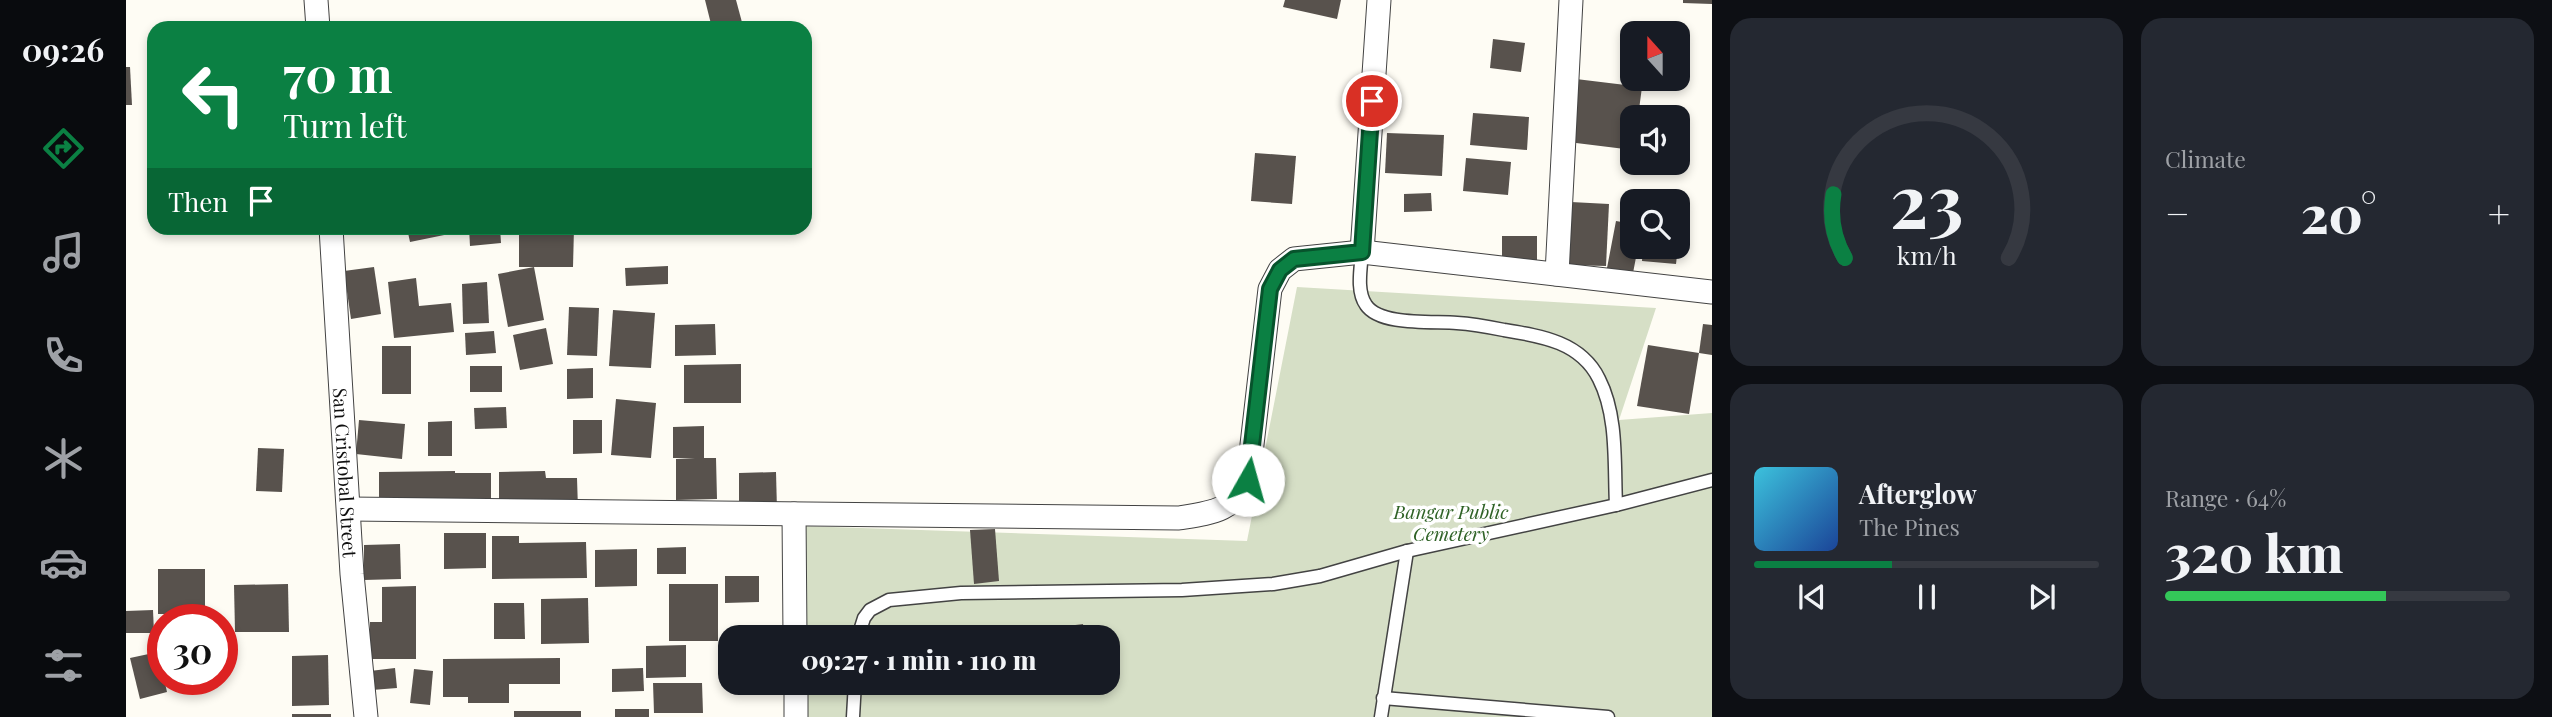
<!DOCTYPE html>
<meta charset="utf-8">
<style>
:root{--surface:#171b24;--page:#242831;--text:#f1f3f6;--muted:#9ea1a6;--line:#363941;--accent:#0b8043}
body{margin:0;font-family:"Playfair Display",serif;background:var(--page);color:var(--text);height:100vh;display:flex;flex-direction:column;font-size:26px;white-space:nowrap}
*{box-sizing:border-box;margin:0}
p{font-size:23px;color:var(--muted)}
.icon{flex:none;width:38px;height:38px;fill:none;stroke:currentColor;stroke-width:2;stroke-linecap:round;stroke-linejoin:round}
.map{position:relative;flex:1;overflow:hidden}
.side{display:flex;flex-direction:column;gap:18px;padding:18px;background:#0d0f14;width:840px}
.side>*{flex:none}
.top-card{position:absolute;left:21px;top:21px;width:665px;height:214px;border-radius:21px;box-shadow:0 4px 10px #0003;background:#0b8043;color:#fff;overflow:hidden}
.needle{width:46px;rotate:339deg}
.controls{position:absolute;left:1494px;top:21px;display:grid;gap:14px}
.controls a{display:grid;place-items:center;width:70px;height:70px;border-radius:14px;background:var(--surface);box-shadow:0 4px 10px #0003;font-size:35px}
.speed{position:absolute;left:21px;top:604px;display:flex;gap:14px;font-size:35px;font-weight:700;text-align:center}
.speed>*{display:grid;place-content:center;width:91px;height:91px;border-radius:50%;background:var(--surface);box-shadow:0 4px 10px #0003;line-height:1}
.speed .limit{border:10px solid #d22;background:#fff;color:#111}
.pin{position:absolute;display:grid;place-items:center;width:60px;height:60px;color:#fff;margin:-30px;border:4px solid #fff;border-radius:50%;box-shadow:0 2px 7px #0007}
.me{position:absolute;width:77px;margin:-38px;rotate:7deg;stroke-linejoin:round;filter:drop-shadow(0 0 5px #0008)}
.turn{display:flex;align-items:center;gap:24px;height:147px;padding:0 21px;font-size:32px}
.turn .icon{width:91px;height:91px;stroke-width:2.5}
.turn b{display:block;font-size:49px;line-height:60px}
.then{display:flex;align-items:center;height:66px;padding:0 21px;background:#0003;gap:14px;font-size:26px}
.big{font-size:52px;font-weight:800;line-height:1.1}
.side .card{flex:1;display:flex;flex-direction:column;justify-content:center;gap:10px;min-width:0;padding:0 24px;border-radius:21px;background:var(--page)}
.side .dial{align-items:center;gap:0}
.dial svg{height:182px;overflow:visible;fill:none;stroke:var(--line);stroke-width:7;stroke-linecap:round;text-anchor:middle}
.dial text{fill:var(--text);stroke:none}
.song{display:flex;align-items:center;gap:21px}
.cover{width:84px;height:84px;border-radius:10px;background:linear-gradient(135deg,hsl(190 70% 55%),hsl(220 70% 35%))}
.played{height:7px;border-radius:4px;background:linear-gradient(90deg,var(--accent) 40%,var(--line) 40%)}
.keys{display:flex;justify-content:space-around;direction:ltr}
.heat{display:flex;justify-content:space-between;align-items:center;font-size:38px;direction:ltr}
.charge{height:10px;border-radius:5px;background:linear-gradient(90deg,#34c759 64%,var(--line) 0)}
.side .tiles{flex:1;display:grid;gap:18px;grid-template-columns:repeat(2,1fr)}
.trip{position:absolute;left:592px;top:625px;width:402px;height:70px;border-radius:21px;background:var(--surface);box-shadow:0 4px 10px #0003;font-weight:800;line-height:70px;text-align:center}
main{display:flex;flex:1;min-height:0}
.tab-bar{display:flex;flex-direction:column;width:126px;justify-content:space-around;align-items:center;background:#090b0e;color:var(--muted)}
.tab-bar .icon{width:49px;height:49px}
.tab-bar .active{color:var(--accent)}
.tab-bar b{font-size:32px;color:var(--text)}
.map>svg:first-child{display:block}
.cemetery{fill:#d6dfc6}
.building{fill:#58524d}
.lines{fill:none;stroke-linecap:round;stroke-linejoin:round}
.service-casing{stroke:#434343;stroke-width:15}
.minor-casing{stroke:#434343;stroke-width:25}
.service{stroke:#fff;stroke-width:12}
.minor{stroke:#fff;stroke-width:23}
.route-casing{stroke:#07532c;stroke-width:18}
.route{stroke:#0b8043;stroke-width:12}
.labels{text-anchor:middle;dominant-baseline:central;stroke-width:7;stroke-linejoin:round;paint-order:stroke}
.street-label{font-size:19px;fill:#101010;stroke:#fff}
.park-label{font-size:19px;font-style:italic;fill:#2f6226;stroke:#fff}
</style>
<main>
<nav class="tab-bar">
<b>09:26</b>
<svg class="icon active" aria-label="directions" viewBox="0 0 24 24"><path d="M12 3l9 9-9 9-9-9zM9 14v-3h6M13 9l2 2-2 2"/></svg>
<svg class="icon" aria-label="music" viewBox="0 0 24 24"><path d="M9 18V5l10-2v13"/><circle cx="6" cy="18" r="3"/><circle cx="16" cy="16" r="3"/></svg>
<svg class="icon" aria-label="phone" viewBox="0 0 24 24"><path d="M5 4h4l2 5-3 2q2 4 5 5l2-3 5 2v4C11 20 4 13 5 4z"/></svg>
<svg class="icon" aria-label="climate" viewBox="0 0 24 24"><path d="M12 3v18M4 7l16 10M4 17L20 7"/></svg>
<svg class="icon" aria-label="car" viewBox="0 0 24 24"><path d="M5 17H2v-5l4-1 3-4h7l3 4 3 1v5h-3M9 17h6M6 11h13"/><circle cx="7" cy="17" r="2"/><circle cx="17" cy="17" r="2"/></svg>
<svg class="icon" aria-label="filters" viewBox="0 0 24 24"><path d="M4 7h16M4 17h16"/><circle cx="9" cy="7" r="2"/><circle cx="15" cy="17" r="2"/></svg>
</nav>
<div class="map">
<svg width="1586" height="717" viewBox="0 0 1586 717">
<rect width="100%" height="100%" fill="#fefcf4"/>
<path class="cemetery" d="M1171 287 1530 308 1493 420 1586 413V717H682L680 683 982 682V637H679L675 526 1121 541Z"/>
<g class="building">
<path d="M579 0H610L617 26 586 28Z"/>
<path d="M1159 0H1215L1211 19 1157 7Z"/>
<path d="M1557 0H1586V4L1557 3Z"/>
<path d="M1367 39 1399 43 1395 72 1364 68Z"/>
<path d="M0 67H4L6 105H0Z"/>
<path d="M1450 79 1516 87 1512 117H1507V150L1442 142Z"/>
<path d="M1347 113 1403 117 1401 150 1344 145Z"/>
<path d="M1261 133 1318 135 1316 176 1259 173Z"/>
<path d="M1129 153 1170 156 1166 204 1125 201Z"/>
<path d="M1340 158 1385 162 1382 195 1337 191Z"/>
<path d="M1305 193 1306 211 1278 212V194Z"/>
<path d="M1445 202 1483 204 1480 266 1442 265Z"/>
<path d="M1490 221 1507 224V247H1512L1507 273 1481 268Z"/>
<path d="M281 228H327L328 233 284 242Z"/>
<path d="M343 228H374L375 243 344 246Z"/>
<path d="M393 228H448L447 267H393Z"/>
<path d="M1376 236H1411V266L1376 265Z"/>
<path d="M1517 247H1552L1550 264 1516 261Z"/>
<path d="M542 266V284L500 286 499 268Z"/>
<path d="M248 267 255 314 225 319 218 271Z"/>
<path d="M408 267 418 320 382 327 372 274Z"/>
<path d="M290 278 293 306 325 303 328 332 268 338 262 282Z"/>
<path d="M361 282 363 323 337 324 336 284Z"/>
<path d="M443 307 473 308 471 356 441 355Z"/>
<path d="M487 310 529 313 525 368 483 366Z"/>
<path d="M589 324 590 355 549 356V325Z"/>
<path d="M1577 324 1586 325V355L1573 353Z"/>
<path d="M420 328 427 364 394 370 387 335Z"/>
<path d="M368 331 370 353 340 355 339 333Z"/>
<path d="M1522 345 1573 353 1563 414 1511 406Z"/>
<rect x="256" y="346" width="29" height="48"/>
<path d="M615 364V403H558V365Z"/>
<rect x="344" y="366" width="32" height="26"/>
<path d="M467 368V398L441 399V369Z"/>
<path d="M490 399 530 403 525 458 485 455Z"/>
<path d="M380 407 381 428 349 429 348 408Z"/>
<path d="M233 420 279 424 276 459 230 454Z"/>
<path d="M447 420H476V453L447 454Z"/>
<path d="M326 421V456H302V422Z"/>
<path d="M578 426V458H590L591 499 550 500V459L569 458H547V427Z"/>
<path d="M132 448 158 449 156 492 130 491Z"/>
<path d="M329 471V473H365V506L253 507V472Z"/>
<path d="M419 471 420 478H451L452 509 373 510V472Z"/>
<path d="M650 472 651 510H613V473Z"/>
<path d="M869 529 873 581 848 584 844 530Z"/>
<path d="M318 533H360V568L318 569Z"/>
<path d="M366 536H393V543L460 542 461 578 366 579Z"/>
<path d="M274 544 275 579 238 580V545Z"/>
<path d="M560 547V574H531V548Z"/>
<path d="M511 549V586L469 587V550Z"/>
<rect x="32" y="569" width="47" height="45"/>
<path d="M599 576H633V602L599 603Z"/>
<path d="M162 584 163 632H109L108 585Z"/>
<rect x="543" y="584" width="49" height="57"/>
<path d="M290 586V659H244V622H256V587Z"/>
<path d="M462 598 463 643 415 644V599Z"/>
<path d="M368 603H398L399 639H368Z"/>
<path d="M27 610 28 633H0V611Z"/>
<path d="M957 624 959 637H935L934 627Z"/>
<path d="M560 645V677L520 678V646Z"/>
<path d="M32 652 41 692 14 699 4 658Z"/>
<path d="M202 655 203 705 166 706V656Z"/>
<path d="M434 658V684H383V703H342V697H317V659Z"/>
<path d="M269 668 271 688 246 690 244 671Z"/>
<path d="M517 668 518 691 486 692V669Z"/>
<path d="M288 669 307 671 304 705 284 703Z"/>
<path d="M527 683H576L577 713H528Z"/>
<rect x="489" y="709" width="34" height="8"/>
<rect x="388" y="711" width="67" height="6"/>
<rect x="166" y="714" width="39" height="3"/>
</g>
<g class="lines">
<defs>
<g id="service">
<path d="M1236 252C1235 268 1230 291 1240 305 1254 326 1307 321 1331 323 1347 324 1363 327 1378 330 1415 336 1455 342 1473 379 1492 416 1488 464 1490 505"/>
<path d="M732 637 738 618 744 610 763 600 835 593 1056 590 1147 584 1194 576 1281 551 1490 505 1586 480"/>
<path d="M1257 698 1482 717"/>
<path d="M727 717 729 682"/>
<path d="M1255 717 1281 551"/>
</g>
<g id="minor">
<path d="M190 0 192 28"/>
<path id="s1" d="M205 228 226 574 240 717"/>
<path d="M1236 252 1253 0"/>
<path d="M1431 274 1445 0"/>
<path d="M223 509 1053 518C1084 513 1109 511 1122 479L1144 289 1154 270 1168 259 1236 252 1586 292"/>
<path d="M668 514 669 637"/>
<path d="M670 682V717"/>
</g>
</defs>
<use href="#service" class="service-casing"/>
<use href="#minor" class="minor-casing"/>
<use href="#service" class="service"/>
<use href="#minor" class="minor"/>
</g>
<g class="lines">
<defs>
<path id="route" d="M1122 480 1144 289 1154 270 1168 259 1236 252 1246 101"/>
</defs>
<use href="#route" class="route-casing"/>
<use href="#route" class="route"/>
</g>
<g class="labels">
<g class="street-label">
<text stroke="none"><textPath href="#s1" startOffset="245">San Cristobal Street</textPath></text>
</g>
<g class="park-label">
<text x="1325" y="511">Bangar Public<tspan x="1325" dy="22">Cemetery</tspan></text>
</g>
</g>
</svg>
<div class="controls">
<a><svg class="needle" viewBox="-14 -14 28 28"><path d="M0-13l5 13h-10z" fill="#e53935"/><path d="M0 13l5-13h-10z" fill="#9ea1a6"/></svg></a>
<a><svg class="icon" aria-label="sound" viewBox="0 0 24 24"><path d="M4 9h4l5-4v14l-5-4H4zM17 9q2 3 0 6"/></svg></a>
<a><svg class="icon" aria-label="search" viewBox="0 0 24 24"><circle cx="10" cy="10" r="6"/><path d="M15 15l6 6"/></svg></a>
</div>
<div class="speed"><div class="limit">30</div></div>
<div class="pin" style="left:1246px;top:101px;background:#d93025"><svg class="icon" aria-label="arrive" viewBox="0 0 24 24"><path d="M6 21V4h12l-3 4 3 4H6"/></svg></div>
<svg class="me" style="left:1122px;top:480px" viewBox="-20 -20 40 40"><circle r="19" fill="#fff"/><path d="M0-13L10 11 0 6-10 11z" fill="#0b8043"/></svg>
<div class="trip">09:27 · 1 min · 110 m</div>
<div class="top-card">
<div class="turn"><svg class="icon" aria-label="left" viewBox="0 0 24 24"><path d="M17 20v-9H6M10 6l-5 5 5 5"/></svg><div><b>70 m</b>Turn left</div></div>
<div class="then">Then<svg class="icon" aria-label="arrive" viewBox="0 0 24 24"><path d="M6 21V4h12l-3 4 3 4H6"/></svg></div>
</div>
</div>
<section class="side">
<div class="tiles">
<div class="card dial"><svg viewBox="0 0 100 80">
<path d="M14 69A42 42 0 1 1 86 69"/>
<path d="M14 69A42 42 0 0 1 9 41" stroke="#0b8043"/>
<text x="50" y="56" font-size="32" font-weight="700">23</text>
<text x="50" y="72" font-size="11">km/h</text>
</svg></div>
<div class="card"><p>Climate</p>
<div class="heat"><a>−</a><b class="big">20°</b><a>+</a></div>
</div>
<div class="card">
<div class="song"><i class="cover"></i><div><b>Afterglow</b><p>The Pines</p></div></div>
<div class="played"></div>
<div class="keys"><svg class="icon" aria-label="previous" viewBox="0 0 24 24"><path d="M18 5L8 12l10 7zM5 5v14"/></svg><svg class="icon" aria-label="pause" viewBox="0 0 24 24"><path d="M8 5v14M16 5v14"/></svg><svg class="icon" aria-label="next" viewBox="0 0 24 24"><path d="M6 5l10 7-10 7zM19 5v14"/></svg></div>
</div>
<div class="card"><p>Range · 64%</p><b class="big">320 km</b><div class="charge"></div></div>
</div>
</section>
</main>
